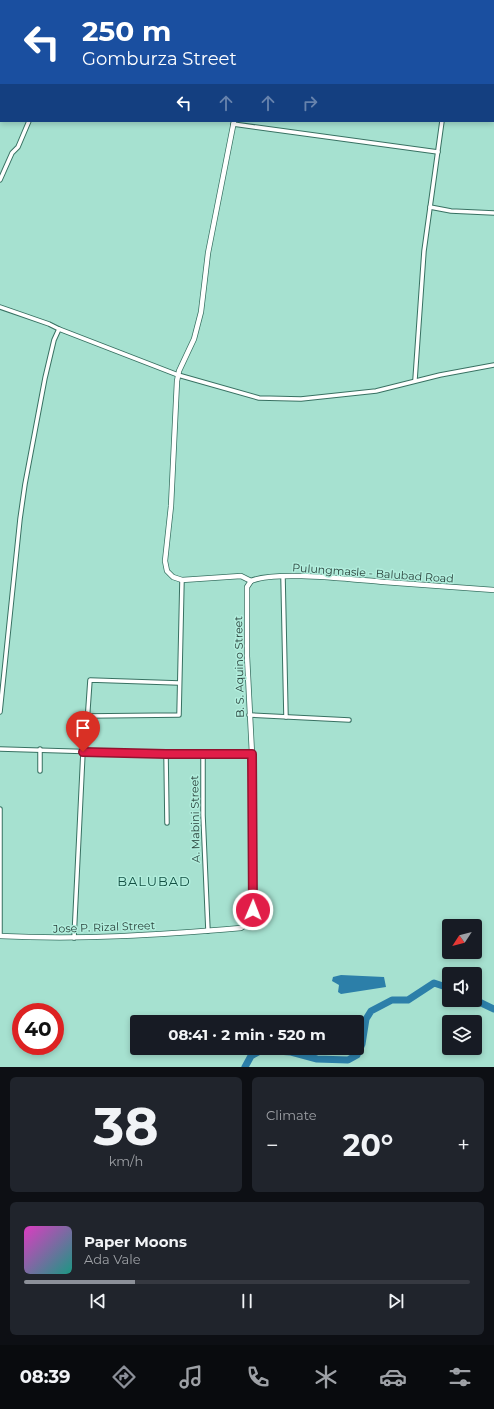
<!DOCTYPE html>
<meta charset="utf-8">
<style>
:root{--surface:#171b24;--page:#20242c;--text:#f1f3f6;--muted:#9ea1a6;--line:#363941;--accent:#8c9099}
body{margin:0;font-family:Montserrat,sans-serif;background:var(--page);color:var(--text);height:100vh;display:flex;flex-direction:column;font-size:15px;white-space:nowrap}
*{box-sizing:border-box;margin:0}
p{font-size:13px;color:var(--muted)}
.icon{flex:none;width:22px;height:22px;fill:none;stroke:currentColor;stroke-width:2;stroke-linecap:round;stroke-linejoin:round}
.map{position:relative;height:1067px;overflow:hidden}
.drawer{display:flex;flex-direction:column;gap:10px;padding:10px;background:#0d0f14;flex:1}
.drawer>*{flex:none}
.guide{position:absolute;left:0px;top:0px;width:494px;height:122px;box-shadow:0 2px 6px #0003;background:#1a4fa0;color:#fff;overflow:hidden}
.needle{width:26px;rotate:234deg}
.controls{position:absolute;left:442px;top:919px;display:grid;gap:8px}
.controls a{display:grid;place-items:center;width:40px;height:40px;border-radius:4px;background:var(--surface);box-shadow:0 2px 6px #0003;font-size:20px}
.speed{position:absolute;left:12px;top:1003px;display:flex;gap:8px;font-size:20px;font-weight:700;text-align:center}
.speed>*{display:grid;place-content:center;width:52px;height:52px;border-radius:50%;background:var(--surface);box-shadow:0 2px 6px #0003;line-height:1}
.speed .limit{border:6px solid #d22;background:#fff;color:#111}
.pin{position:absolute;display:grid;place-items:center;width:34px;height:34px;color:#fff;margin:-41px -17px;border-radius:50% 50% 50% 0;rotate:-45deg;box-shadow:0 0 4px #0007}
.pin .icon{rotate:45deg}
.me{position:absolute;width:44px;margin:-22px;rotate:1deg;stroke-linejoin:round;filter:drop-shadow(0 0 3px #0008)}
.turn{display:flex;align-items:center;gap:14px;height:84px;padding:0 16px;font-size:18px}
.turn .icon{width:52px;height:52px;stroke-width:2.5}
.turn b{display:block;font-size:28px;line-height:34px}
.lanes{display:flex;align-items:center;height:38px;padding:0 16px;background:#0003;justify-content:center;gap:20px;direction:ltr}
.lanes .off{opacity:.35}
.big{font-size:30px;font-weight:700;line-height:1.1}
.drawer .widget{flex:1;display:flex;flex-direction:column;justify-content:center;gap:6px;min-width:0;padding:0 14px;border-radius:6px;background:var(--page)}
.drawer .dial{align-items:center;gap:0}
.dial b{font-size:52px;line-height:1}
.song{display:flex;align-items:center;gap:12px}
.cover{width:48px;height:48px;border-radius:6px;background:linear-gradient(135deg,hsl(310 70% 55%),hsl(170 70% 35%))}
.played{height:4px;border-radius:2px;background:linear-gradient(90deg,var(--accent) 25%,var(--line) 25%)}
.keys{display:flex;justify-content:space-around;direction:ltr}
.heat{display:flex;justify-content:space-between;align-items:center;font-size:22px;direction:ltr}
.drawer .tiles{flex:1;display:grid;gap:10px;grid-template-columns:1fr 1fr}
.widget:last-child{grid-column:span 2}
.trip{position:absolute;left:130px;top:1015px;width:234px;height:40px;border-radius:4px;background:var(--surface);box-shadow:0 2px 6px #0003;font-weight:700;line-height:40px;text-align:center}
.tabs{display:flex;height:64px;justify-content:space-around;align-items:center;background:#090b0e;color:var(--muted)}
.tabs .icon{width:28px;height:28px}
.tabs .active{color:var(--accent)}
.tabs b{font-size:18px;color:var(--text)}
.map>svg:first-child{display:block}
.water{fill:#2c7fa9}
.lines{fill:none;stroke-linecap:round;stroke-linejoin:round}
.river{stroke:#2c7fa9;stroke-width:7}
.minor-casing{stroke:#387162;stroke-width:5.5}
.tertiary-casing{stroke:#387162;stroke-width:6}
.minor{stroke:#fff;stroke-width:3.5}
.tertiary{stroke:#fff;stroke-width:4.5}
.route-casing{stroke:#92132f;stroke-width:10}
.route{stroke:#e11d48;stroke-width:7}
.labels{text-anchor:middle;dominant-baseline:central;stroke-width:3;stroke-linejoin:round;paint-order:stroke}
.street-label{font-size:11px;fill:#273f39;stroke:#b2eedd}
.quarter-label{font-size:13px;letter-spacing:1px;fill:#135043;stroke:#b2eedd}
</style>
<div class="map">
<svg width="494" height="1067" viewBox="0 0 494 1067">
<rect width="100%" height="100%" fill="#a6e1d0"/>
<path class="water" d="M341 975 384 977 386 987 341 994 338 992 339 985 332 981 333 977Z"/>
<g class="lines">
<g class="river">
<path d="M475 1000 494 1009"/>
<path d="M245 1067 251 1056 262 1050 291 1052 317 1059 348 1060 357 1055 362 1044 366 1019 371 1011 392 1000H408L434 983 449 988"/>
</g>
<defs>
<g id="minor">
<path d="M252 0 259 1"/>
<path d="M64 1V0"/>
<path d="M371 1 374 0"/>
<path d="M493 96H494"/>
<path d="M233 124 438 152"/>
<path d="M0 180 12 153 18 147 29 121"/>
<path d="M430 207 451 211 494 213"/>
<path d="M0 307 49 324 59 329 178 375 259 398 301 399 376 391 440 375 494 365"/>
<path d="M415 380 424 251 442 121"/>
<path d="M283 577 286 717"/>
<path d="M0 712 20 519 25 484 45 378 54 340 59 329"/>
<path d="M249 715 349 720"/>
<path d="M87 716 179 715 182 580"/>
<path d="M0 749 166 754H252"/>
<path d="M40 749V771"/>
<path d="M85 752 90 680 179 683"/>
<path d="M166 754 167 823"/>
<path d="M203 754V815L208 931"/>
<path d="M0 809V936"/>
<path d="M74 938 83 752"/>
</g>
<g id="tertiary">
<path d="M251 1V0"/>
<path d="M234 121 208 253 201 312 194 339 179 371 177 381 171 506 165 561 167 571 173 577 182 580 241 576 251 581"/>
<path d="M251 581C275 570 355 580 384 582 421 585 457 587 494 590"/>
<path d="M0 936C81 940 160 935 241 928L250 922 254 898 252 754 247 656V587L251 581"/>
</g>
</defs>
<use href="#minor" class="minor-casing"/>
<use href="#tertiary" class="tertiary-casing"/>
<use href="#minor" class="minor"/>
<use href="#tertiary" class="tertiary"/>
</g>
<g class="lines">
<defs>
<path id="route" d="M83 752 166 754H252L253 910"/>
</defs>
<use href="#route" class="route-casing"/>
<use href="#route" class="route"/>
</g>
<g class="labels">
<g class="street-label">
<text transform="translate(373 573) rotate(4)">Pulungmasle - Balubad Road</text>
<text transform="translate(239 667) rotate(-91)">B. S. Aquino Street</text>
<text transform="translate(195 819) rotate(-91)">A. Mabini Street</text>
<text transform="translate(104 927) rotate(-2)">Jose P. Rizal Street</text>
</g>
<g class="quarter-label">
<text x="154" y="881">BALUBAD</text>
</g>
</g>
</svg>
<div class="controls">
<a><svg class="needle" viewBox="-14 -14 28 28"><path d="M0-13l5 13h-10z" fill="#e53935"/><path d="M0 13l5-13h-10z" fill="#9ea1a6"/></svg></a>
<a><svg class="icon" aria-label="sound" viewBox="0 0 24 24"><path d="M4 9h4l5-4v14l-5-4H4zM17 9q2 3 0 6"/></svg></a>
<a><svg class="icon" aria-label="layers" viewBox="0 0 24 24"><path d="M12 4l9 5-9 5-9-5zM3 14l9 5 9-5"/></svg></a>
</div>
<div class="speed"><div class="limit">40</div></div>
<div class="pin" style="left:83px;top:752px;background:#d93025"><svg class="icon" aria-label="arrive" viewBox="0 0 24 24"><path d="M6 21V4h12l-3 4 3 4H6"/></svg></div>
<svg class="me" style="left:253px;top:910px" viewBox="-20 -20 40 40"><circle r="17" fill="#e11d48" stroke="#fff" stroke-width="3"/><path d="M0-11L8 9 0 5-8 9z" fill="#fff"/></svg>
<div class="trip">08:41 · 2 min · 520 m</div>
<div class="guide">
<div class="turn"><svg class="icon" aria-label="left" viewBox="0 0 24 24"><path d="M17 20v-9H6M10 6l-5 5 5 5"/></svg><div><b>250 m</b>Gomburza Street</div></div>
<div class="lanes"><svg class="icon" aria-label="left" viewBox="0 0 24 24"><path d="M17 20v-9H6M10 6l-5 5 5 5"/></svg><svg class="icon off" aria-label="ahead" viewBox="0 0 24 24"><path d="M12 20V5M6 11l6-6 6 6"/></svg><svg class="icon off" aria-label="ahead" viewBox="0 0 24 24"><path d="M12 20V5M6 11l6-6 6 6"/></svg><svg class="icon off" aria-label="right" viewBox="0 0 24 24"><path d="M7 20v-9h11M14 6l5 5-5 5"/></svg></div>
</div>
</div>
<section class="drawer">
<div class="tiles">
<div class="widget dial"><b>38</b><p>km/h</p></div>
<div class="widget"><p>Climate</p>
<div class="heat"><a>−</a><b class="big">20°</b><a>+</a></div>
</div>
<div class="widget">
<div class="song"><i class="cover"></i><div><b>Paper Moons</b><p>Ada Vale</p></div></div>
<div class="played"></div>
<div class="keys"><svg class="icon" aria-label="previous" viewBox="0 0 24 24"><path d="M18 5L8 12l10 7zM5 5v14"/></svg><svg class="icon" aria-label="pause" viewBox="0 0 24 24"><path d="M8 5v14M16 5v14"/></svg><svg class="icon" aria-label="next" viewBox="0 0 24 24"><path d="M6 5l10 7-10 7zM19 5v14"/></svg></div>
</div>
</div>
</section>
<nav class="tabs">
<b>08:39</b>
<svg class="icon active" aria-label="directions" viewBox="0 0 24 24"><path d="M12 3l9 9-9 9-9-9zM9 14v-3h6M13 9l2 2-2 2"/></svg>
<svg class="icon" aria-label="music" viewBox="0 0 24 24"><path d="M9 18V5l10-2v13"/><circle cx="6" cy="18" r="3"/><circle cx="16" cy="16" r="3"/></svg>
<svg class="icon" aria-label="phone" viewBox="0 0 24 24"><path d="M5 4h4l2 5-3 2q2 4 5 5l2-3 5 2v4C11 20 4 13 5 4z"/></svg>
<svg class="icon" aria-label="climate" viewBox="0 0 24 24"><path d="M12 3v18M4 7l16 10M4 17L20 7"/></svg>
<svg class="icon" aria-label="car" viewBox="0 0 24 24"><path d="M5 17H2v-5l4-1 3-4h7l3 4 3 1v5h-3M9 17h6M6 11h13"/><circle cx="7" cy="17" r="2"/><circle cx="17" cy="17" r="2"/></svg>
<svg class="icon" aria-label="filters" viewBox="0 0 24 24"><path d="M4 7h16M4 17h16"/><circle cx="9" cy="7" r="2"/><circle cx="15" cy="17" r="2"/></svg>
</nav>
